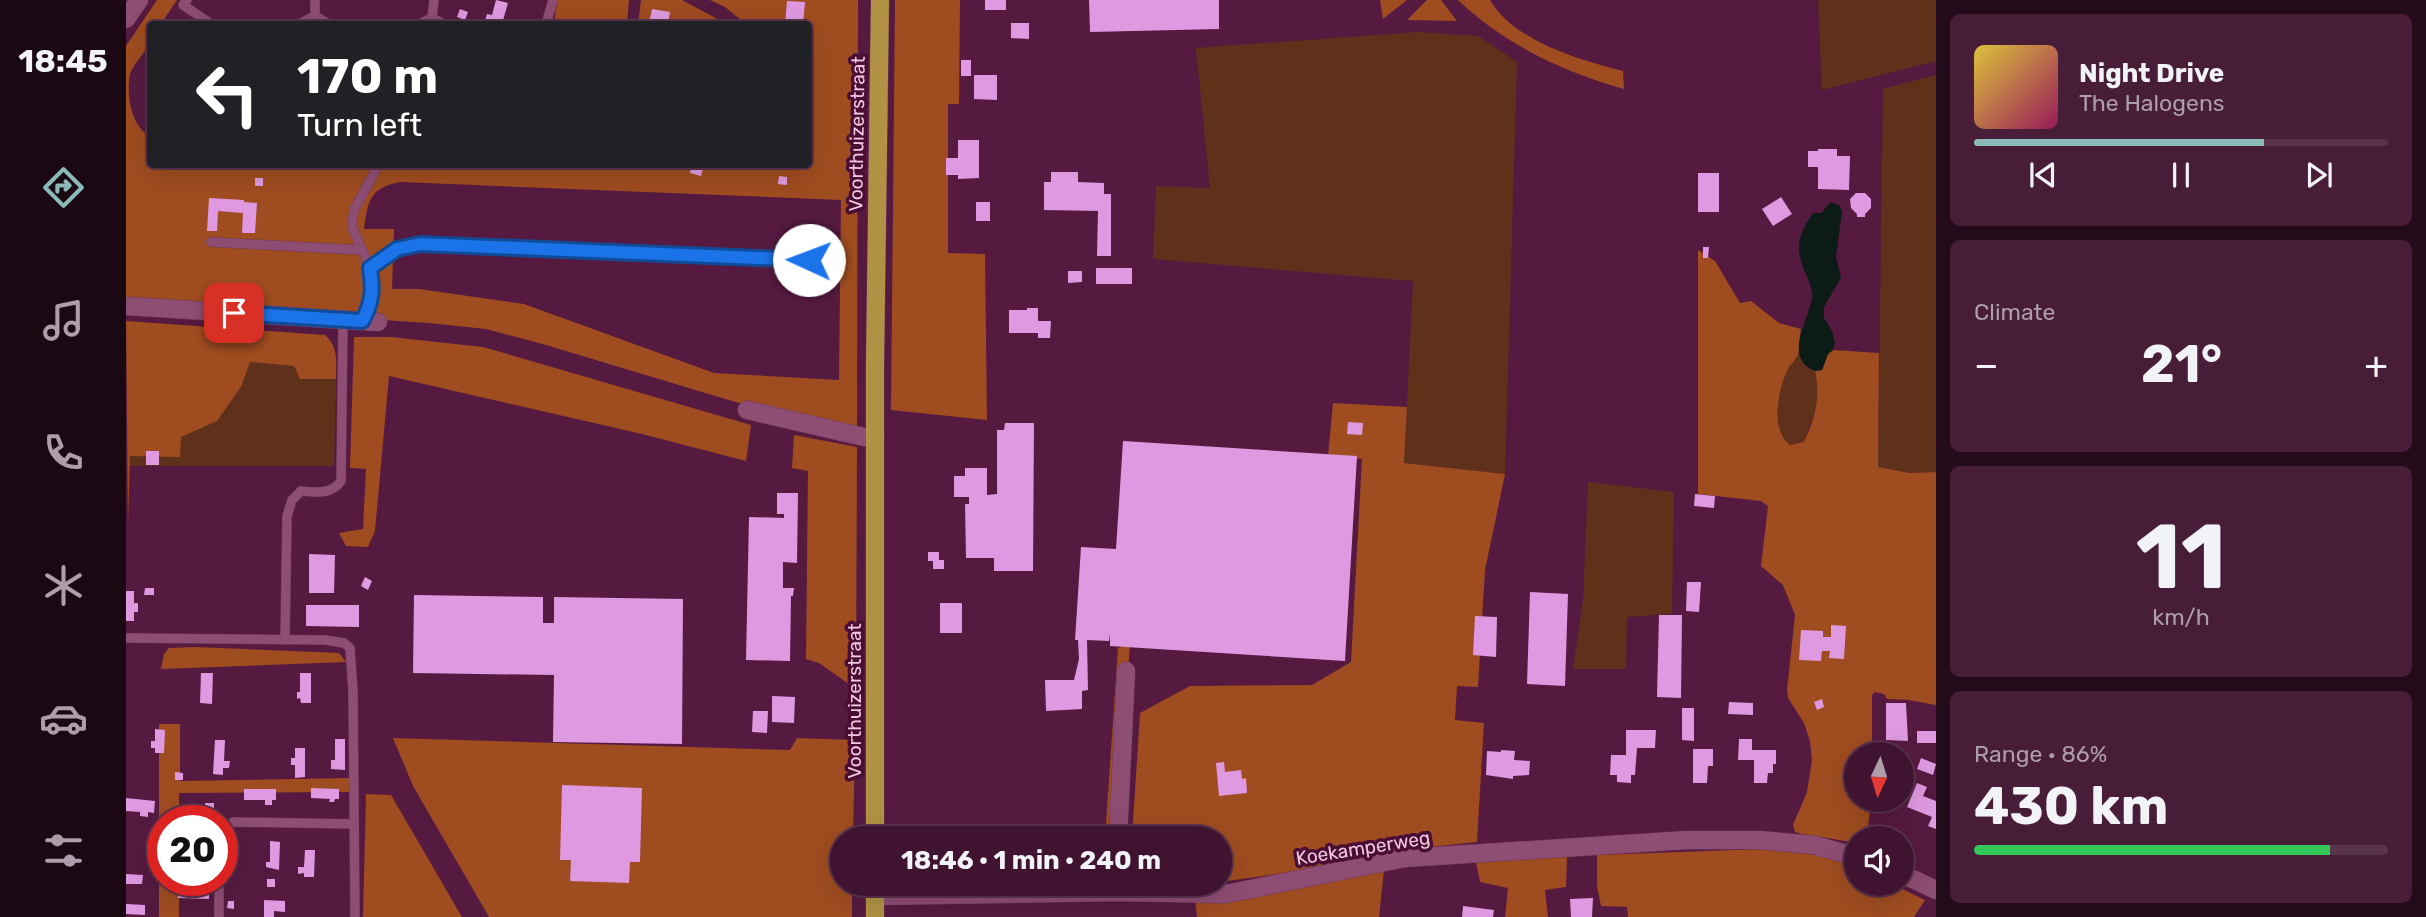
<!DOCTYPE html>
<meta charset="utf-8">
<style>
:root{--surface:#401430;--page:#471d38;--text:#f1f3f6;--muted:#ae9eab;--line:#59334c;--accent:#8bbbb9}
body{margin:0;font-family:Rubik,sans-serif;background:var(--page);color:var(--text);height:100vh;display:flex;flex-direction:column;font-size:26px;white-space:nowrap}
*{box-sizing:border-box;margin:0}
p{font-size:23px;color:var(--muted)}
.icon{flex:none;width:38px;height:38px;fill:none;stroke:currentColor;stroke-width:2;stroke-linecap:round;stroke-linejoin:round}
.map{position:relative;flex:1;overflow:hidden}
.panel{display:flex;flex-direction:column;gap:14px;padding:14px;background:#230b1a;width:490px}
.panel>*{flex:none}
.hud{position:absolute;left:21px;top:21px;width:665px;height:147px;border-radius:7px;box-shadow:0 7px 28px #0002,0 0 0 2px var(--line);background:#202124;color:#fff;overflow:hidden}
.needle{width:46px;rotate:184deg}
.buttons{position:absolute;left:1718px;top:742px;display:grid;gap:14px}
.buttons a{display:grid;place-items:center;width:70px;height:70px;border-radius:50%;background:var(--surface);box-shadow:0 7px 28px #0002,0 0 0 2px var(--line);font-size:35px}
.speed{position:absolute;left:21px;top:805px;display:flex;gap:14px;font-size:35px;font-weight:700;text-align:center}
.speed>*{display:grid;place-content:center;width:91px;height:91px;border-radius:50%;background:var(--surface);box-shadow:0 7px 28px #0002,0 0 0 2px var(--line);line-height:1}
.speed .limit{border:10px solid #d22;background:#fff;color:#111}
.pin{position:absolute;display:grid;place-items:center;width:60px;height:60px;color:#fff;margin:-30px;border-radius:14px;box-shadow:0 4px 10px #0006}
.me{position:absolute;width:77px;margin:-38px;rotate:272deg;stroke-linejoin:round;filter:drop-shadow(0 0 5px #0008)}
.turn{display:flex;align-items:center;gap:24px;height:147px;padding:0 35px;font-size:32px}
.turn .icon{width:91px;height:91px;stroke-width:2.5}
.turn b{display:block;font-size:49px;line-height:60px}
.big{font-size:52px;font-weight:700;line-height:1.1}
.panel .card{flex:1;display:flex;flex-direction:column;justify-content:center;gap:10px;min-width:0;padding:0 24px;border-radius:10px;background:var(--page)}
.panel .dial{align-items:center;gap:0}
.dial b{font-size:91px;line-height:1}
.song{display:flex;align-items:center;gap:21px}
.cover{width:84px;height:84px;border-radius:10px;background:linear-gradient(135deg,hsl(50 70% 55%),hsl(330 70% 35%))}
.played{height:7px;border-radius:4px;background:linear-gradient(90deg,var(--accent) 70%,var(--line) 70%)}
.keys{display:flex;justify-content:space-around;direction:ltr}
.heat{display:flex;justify-content:space-between;align-items:center;font-size:38px;direction:ltr}
.charge{height:10px;border-radius:5px;background:linear-gradient(90deg,#34c759 86%,var(--line) 0)}
.trip{position:absolute;left:704px;top:826px;width:402px;height:70px;border-radius:35px;background:var(--surface);box-shadow:0 7px 28px #0002,0 0 0 2px var(--line);font-weight:700;line-height:70px;text-align:center}
main{display:flex;flex:1;min-height:0}
.dock{display:flex;flex-direction:column;width:126px;justify-content:space-around;align-items:center;background:#1a0813;color:var(--muted)}
.dock .icon{width:49px;height:49px}
.dock .active{color:var(--accent)}
.dock b{font-size:32px;color:var(--text)}
.map>svg:first-child{display:block}
.green{fill:#60311a}
.forest{fill:#9f4c20;fill-rule:evenodd}
.water{fill:#0c1b15}
.building{fill:#de99e0}
.lines{fill:none;stroke-linecap:round;stroke-linejoin:round}
.service-casing{stroke:#703c5d;stroke-width:10}
.minor-casing{stroke:#703c5d;stroke-width:19}
.primary-casing{stroke:#703c5d;stroke-width:19}
.service{stroke:#8e4d73;stroke-width:9}
.minor{stroke:#8e4d73;stroke-width:18}
.primary{stroke:#b19244;stroke-width:18}
.route-casing{stroke:#114b97;stroke-width:18}
.route{stroke:#1a73e8;stroke-width:12}
.labels{text-anchor:middle;dominant-baseline:central;stroke-width:7;stroke-linejoin:round;paint-order:stroke}
.street-label{font-size:19px;fill:#f0c9dd;stroke:#4a0e35}
</style>
<main>
<nav class="dock">
<b>18:45</b>
<svg class="icon active" aria-label="directions" viewBox="0 0 24 24"><path d="M12 3l9 9-9 9-9-9zM9 14v-3h6M13 9l2 2-2 2"/></svg>
<svg class="icon" aria-label="music" viewBox="0 0 24 24"><path d="M9 18V5l10-2v13"/><circle cx="6" cy="18" r="3"/><circle cx="16" cy="16" r="3"/></svg>
<svg class="icon" aria-label="phone" viewBox="0 0 24 24"><path d="M5 4h4l2 5-3 2q2 4 5 5l2-3 5 2v4C11 20 4 13 5 4z"/></svg>
<svg class="icon" aria-label="climate" viewBox="0 0 24 24"><path d="M12 3v18M4 7l16 10M4 17L20 7"/></svg>
<svg class="icon" aria-label="car" viewBox="0 0 24 24"><path d="M5 17H2v-5l4-1 3-4h7l3 4 3 1v5h-3M9 17h6M6 11h13"/><circle cx="7" cy="17" r="2"/><circle cx="17" cy="17" r="2"/></svg>
<svg class="icon" aria-label="filters" viewBox="0 0 24 24"><path d="M4 7h16M4 17h16"/><circle cx="9" cy="7" r="2"/><circle cx="15" cy="17" r="2"/></svg>
</nav>
<div class="map">
<svg width="1810" height="917" viewBox="0 0 1810 917">
<rect width="100%" height="100%" fill="#561a40"/>
<g class="green">
<path d="M1692 0H1810V61L1696 90Z"/>
<path d="M1292 32 1352 36 1391 62 1379 474 1278 463 1287 281 1027 259 1030 186 1084 188 1070 48Z"/>
<path d="M1810 75V472L1784 473 1752 467 1757 89Z"/>
<path d="M1674 351 1679 363 1689 371 1693 387 1692 402 1678 442 1664 445C1644 430 1652 390 1661 370 1664 364 1670 357 1674 351Z"/>
<path d="M123 362 168 366 174 379H210L208 466H3L4 455 91 421 115 387Z"/>
<path d="M1462 482 1548 492 1546 614 1501 617 1500 669H1447L1457 601Z"/>
</g>
<g class="forest">
<path d="M31 0H51L35 24H24C24 29 26 36 24 41 20 53 8 62 4 74 0 96 5 125 24 137V164H682V24H620L599 7 584 0H732L731 429 661 415 606 401 420 345 360 329 303 323 0 303V46ZM274 182 715 200 713 380 588 373 398 304 293 289H266L268 229H238C242 200 244 188 274 182Z"/>
<path d="M431 0H503L501 24H428Z"/>
<path d="M515 0H556L601 24H512Z"/>
<path d="M769 0H834L833 104H822V253L859 254 861 420 765 410Z"/>
<path d="M1254 0H1281L1257 19Z"/>
<path d="M1301 0H1315L1331 21 1281 20Z"/>
<path d="M1332 0H1364C1388 41 1453 60 1497 71L1498 89C1437 72 1378 44 1332 0Z"/>
<path d="M1572 250 1589 261 1614 303 1625 301 1653 323 1675 329C1673 337 1676 345 1673 352 1671 359 1664 364 1661 371 1652 391 1644 430 1664 445L1678 442C1689 418 1695 397 1689 371L1696 370 1702 354 1707 350 1753 353 1752 467 1784 473 1810 472V705L1783 700 1761 699 1758 694 1749 692 1746 695V754H1731V800H1745L1741 837 1731 838V843L1676 834 1669 832 1667 825 1681 792 1686 760 1684 741 1678 723 1662 698 1661 690 1669 615 1657 585 1635 566 1642 506 1635 501 1572 494Z"/>
<path d="M0 321 199 335C213 347 210 362 210 379H174L168 366 124 362 115 387 91 421 55 437 54 457 4 456 2 524Z"/>
<path d="M228 337H265L357 347 625 425 620 461 516 434 263 376 249 531 242 547 220 546 213 533 237 529 240 469 224 468Z"/>
<path d="M1207 403 1281 407 1278 463 1379 474 1359 570 1352 687 1331 686 1329 720 1358 723 1351 842 1255 852 1158 873 1094 882V838H1006L1014 713 1064 686 1186 685 1225 662 1236 459 1202 456Z"/>
<path d="M668 435 731 447 730 689 693 663 680 659 682 471 666 468Z"/>
<path d="M1004 644 991 838H979L992 648Z"/>
<path d="M69 647 213 653 220 662 35 669 38 654 43 648Z"/>
<path d="M33 724H54V781L224 778V792L53 793V821H37V880H53V917H33Z"/>
<path d="M267 738 664 750 671 738 729 740 727 838H716V884H726V917H363L287 786Z"/>
<path d="M240 794 265 795 336 917H237Z"/>
<path d="M1637 849 1700 856 1731 869V884H1766L1799 900 1788 917H1502L1501 907 1475 906 1471 886V855Z"/>
<path d="M1441 856 1440 887 1419 890 1422 917H1379L1382 888 1354 882 1350 862Z"/>
<path d="M1258 870 1253 917H1071L1069 900Z"/>
</g>
<path class="water" d="M1705 202 1713 205 1716 212 1710 256 1715 278 1698 307V318L1706 331 1709 343 1707 350 1702 354 1696 370 1689 371C1656 358 1683 319 1686 298 1687 291 1684 284 1681 277 1669 250 1670 237 1687 213H1695Z"/>
<g class="building">
<path d="M370 0 382 3 376 24H358L361 14 366 15Z"/>
<rect x="859" y="0" width="21" height="10"/>
<path d="M963 0H1093V29L964 32Z"/>
<path d="M661 1 679 2 677 24H659Z"/>
<path d="M334 9 342 12 339 20 331 17Z"/>
<path d="M526 9 544 12 542 24H523Z"/>
<path d="M885 23H903V39L885 38Z"/>
<rect x="835" y="60" width="10" height="16"/>
<path d="M848 75H871V100L848 99Z"/>
<path d="M832 140H853V178L832 179V175H820V158H832Z"/>
<path d="M1692 149H1711V156H1724L1723 190 1692 189V167H1682V151H1692Z"/>
<path d="M566 164H578L575 176 564 173Z"/>
<path d="M925 172H952V182L978 183V194H985V256H971L972 211 918 210V182H925Z"/>
<rect x="1572" y="173" width="21" height="39"/>
<path d="M653 176 661 177V185L652 184Z"/>
<rect x="129" y="178" width="8" height="8"/>
<path d="M1730 193H1739L1745 199V208L1739 214V217H1731V214L1725 208 1724 199Z"/>
<path d="M1655 197 1666 214 1647 226 1636 209Z"/>
<path d="M83 198 118 200V202L131 203 129 233H116L117 213 92 211 91 231H81Z"/>
<rect x="850" y="202" width="14" height="19"/>
<path d="M1577 247H1583L1582 258H1577Z"/>
<rect x="970" y="268" width="36" height="16"/>
<path d="M942 271H956V282L942 283Z"/>
<path d="M901 308H912V321H925L924 338H912V333H883V310H901Z"/>
<path d="M1222 422 1237 423 1236 435 1221 434Z"/>
<path d="M879 423H908L907 571H868V558H840L839 504H843V497H828V476H839V468H861V495L871 494V430H878Z"/>
<path d="M997 441 1231 456 1219 661 984 646V634L983 641 961 640 962 690 956 691V709L920 711 919 680H948L953 659 952 640H949L955 547 990 549Z"/>
<rect x="20" y="451" width="13" height="14"/>
<path d="M651 493H672L671 563 657 562V588H668L667 596H665L664 661 620 660 623 517 658 518V514H651Z"/>
<path d="M1569 494 1589 496 1588 508 1568 506Z"/>
<path d="M802 552H813V560H818V569H807V561H802Z"/>
<path d="M183 554 209 555 208 593H183Z"/>
<path d="M239 577 246 581 242 590 235 586Z"/>
<path d="M1561 582H1575L1573 612 1560 611Z"/>
<path d="M19 588H28V595H18Z"/>
<path d="M0 591H8V603H12V612H8V621H0Z"/>
<path d="M1404 592 1442 594 1439 686 1401 684Z"/>
<path d="M288 595 417 597V623H428V597L557 599 556 744 427 742 428 675 287 673Z"/>
<rect x="814" y="603" width="22" height="30"/>
<path d="M180 605H233V627L180 626Z"/>
<path d="M1533 615H1556L1555 698 1531 697Z"/>
<path d="M1349 616 1371 617 1370 657 1347 655Z"/>
<path d="M1705 625 1720 626 1718 659 1703 658 1704 651H1696L1695 661 1673 660 1675 630 1697 631V637H1705Z"/>
<path d="M75 673H87L86 704 74 703Z"/>
<path d="M174 673H185V703H175L174 698 171 699V692H174Z"/>
<path d="M646 696 669 697 668 723 646 722Z"/>
<path d="M1696 699 1698 707 1691 710 1688 702Z"/>
<path d="M1603 702 1627 703V715L1602 714Z"/>
<path d="M1760 703H1780L1782 741 1760 740Z"/>
<path d="M1556 708H1568V741L1556 740Z"/>
<path d="M627 711H642L641 733 626 732Z"/>
<path d="M29 729 39 730 38 753H29V748H25V741H29Z"/>
<path d="M1500 730H1530L1529 748H1511L1509 775H1505V783L1491 782V775H1484L1485 755H1500Z"/>
<rect x="1791" y="731" width="19" height="12"/>
<path d="M209 739H219V770L205 769V760H209Z"/>
<path d="M1613 739H1626V750H1650V764H1647V773H1642L1641 783H1628V760H1612Z"/>
<path d="M89 740H99L98 761H104L103 768H97V775L87 774Z"/>
<path d="M169 748H179V777L169 778V765H165V758H169Z"/>
<path d="M1567 749H1587V766H1582L1581 783H1567Z"/>
<path d="M1375 750 1389 751 1388 760 1404 761 1403 775 1387 776V779L1360 775 1361 751 1375 752Z"/>
<path d="M1795 758 1810 764 1807 775 1791 769Z"/>
<path d="M1098 762 1099 772 1115 770 1116 779 1120 778 1121 793 1093 796 1090 763Z"/>
<path d="M49 772 57 773V780H49Z"/>
<path d="M1791 783 1801 787 1797 796 1810 801V829L1802 826 1806 817 1781 807Z"/>
<path d="M436 785 516 788 514 862H504L503 883 444 881 445 860H434Z"/>
<path d="M185 788 213 789V799H209L208 802H203L204 799 185 798Z"/>
<path d="M118 789H150V800H146V805H139V800H118Z"/>
<path d="M0 798 29 801 28 813 22 812V817L14 816V812L0 811Z"/>
<rect x="79" y="803" width="9" height="9"/>
<path d="M144 841 154 842 153 870 140 867V862H144Z"/>
<path d="M179 850H189L188 877H178V873L172 874V867H178Z"/>
<path d="M0 874 17 875 16 884H0Z"/>
<rect x="141" y="879" width="8" height="8"/>
<path d="M53 880H62L61 889 83 890V899L52 898Z"/>
<path d="M1467 898 1466 917H1445L1444 899Z"/>
<path d="M138 900 159 901V912L148 911V917H138Z"/>
<path d="M102 901H108V909L101 908Z"/>
<path d="M0 904 19 905V915L0 914Z"/>
<path d="M1337 906 1368 910 1367 917H1336Z"/>
</g>
<g class="lines">
<defs>
<g id="service">
<path d="M61 0 57 5 85 24"/>
<path d="M189 0V16L203 24"/>
<path d="M306 18 318 24"/>
<path d="M173 24 189 16"/>
<path d="M293 24 306 18 308 0"/>
<path d="M420 24 427 0"/>
<path d="M85 242 234 250"/>
<path d="M244 268 271 249 294 244 683 260"/>
<path d="M236 321 244 308 247 286 244 268 226 227 228 210 253 164"/>
<path d="M0 638 199 640 218 643 224 648 227 691 229 917"/>
<path d="M159 640 161 516 166 500 175 491C190 492 205 495 215 481L217 320"/>
<path d="M96 831 107 822 228 824"/>
<path d="M93 917V880"/>
</g>
<g id="minor">
<path d="M0 19 13 0"/>
<path d="M0 306 252 322"/>
<path d="M621 410 738 437H749"/>
<path d="M992 838 1000 671"/>
<path d="M1776 874 1810 890"/>
<path d="M749 896 990 892 1100 894 1279 858 1561 840H1633L1688 845 1731 857"/>
</g>
<g id="primary">
<path d="M749 838V364L754 0"/>
<path d="M749 917V884"/>
</g>
</defs>
<use href="#service" class="service-casing"/>
<use href="#minor" class="minor-casing"/>
<use href="#primary" class="primary-casing"/>
<use href="#service" class="service"/>
<use href="#minor" class="minor"/>
<use href="#primary" class="primary"/>
</g>
<g class="lines">
<defs>
<path id="route" d="M108 313 236 321C247 303 247 288 244 268L271 249 294 244 683 260"/>
</defs>
<use href="#route" class="route-casing"/>
<use href="#route" class="route"/>
</g>
<g class="labels">
<g class="street-label">
<text transform="translate(731 134) rotate(-89)">Voorthuizerstraat</text>
<text transform="translate(728 701) rotate(-90)">Voorthuizerstraat</text>
<text transform="translate(1237 848) rotate(-9)">Koekamperweg</text>
</g>
</g>
</svg>
<div class="buttons">
<a><svg class="needle" viewBox="-14 -14 28 28"><path d="M0-13l5 13h-10z" fill="#e53935"/><path d="M0 13l5-13h-10z" fill="#ae9eab"/></svg></a>
<a><svg class="icon" aria-label="sound" viewBox="0 0 24 24"><path d="M4 9h4l5-4v14l-5-4H4zM17 9q2 3 0 6"/></svg></a>
</div>
<div class="speed"><div class="limit">20</div></div>
<div class="pin" style="left:108px;top:313px;background:#d93025"><svg class="icon" aria-label="arrive" viewBox="0 0 24 24"><path d="M6 21V4h12l-3 4 3 4H6"/></svg></div>
<svg class="me" style="left:683px;top:260px" viewBox="-20 -20 40 40"><circle r="19" fill="#fff"/><path d="M0-13L10 11 0 6-10 11z" fill="#1a73e8"/></svg>
<div class="trip">18:46 · 1 min · 240 m</div>
<div class="hud">
<div class="turn"><svg class="icon" aria-label="left" viewBox="0 0 24 24"><path d="M17 20v-9H6M10 6l-5 5 5 5"/></svg><div><b>170 m</b>Turn left</div></div>
</div>
</div>
<section class="panel">
<div class="card">
<div class="song"><i class="cover"></i><div><b>Night Drive</b><p>The Halogens</p></div></div>
<div class="played"></div>
<div class="keys"><svg class="icon" aria-label="previous" viewBox="0 0 24 24"><path d="M18 5L8 12l10 7zM5 5v14"/></svg><svg class="icon" aria-label="pause" viewBox="0 0 24 24"><path d="M8 5v14M16 5v14"/></svg><svg class="icon" aria-label="next" viewBox="0 0 24 24"><path d="M6 5l10 7-10 7zM19 5v14"/></svg></div>
</div>
<div class="card"><p>Climate</p>
<div class="heat"><a>−</a><b class="big">21°</b><a>+</a></div>
</div>
<div class="card dial"><b>11</b><p>km/h</p></div>
<div class="card"><p>Range · 86%</p><b class="big">430 km</b><div class="charge"></div></div>
</section>
</main>
